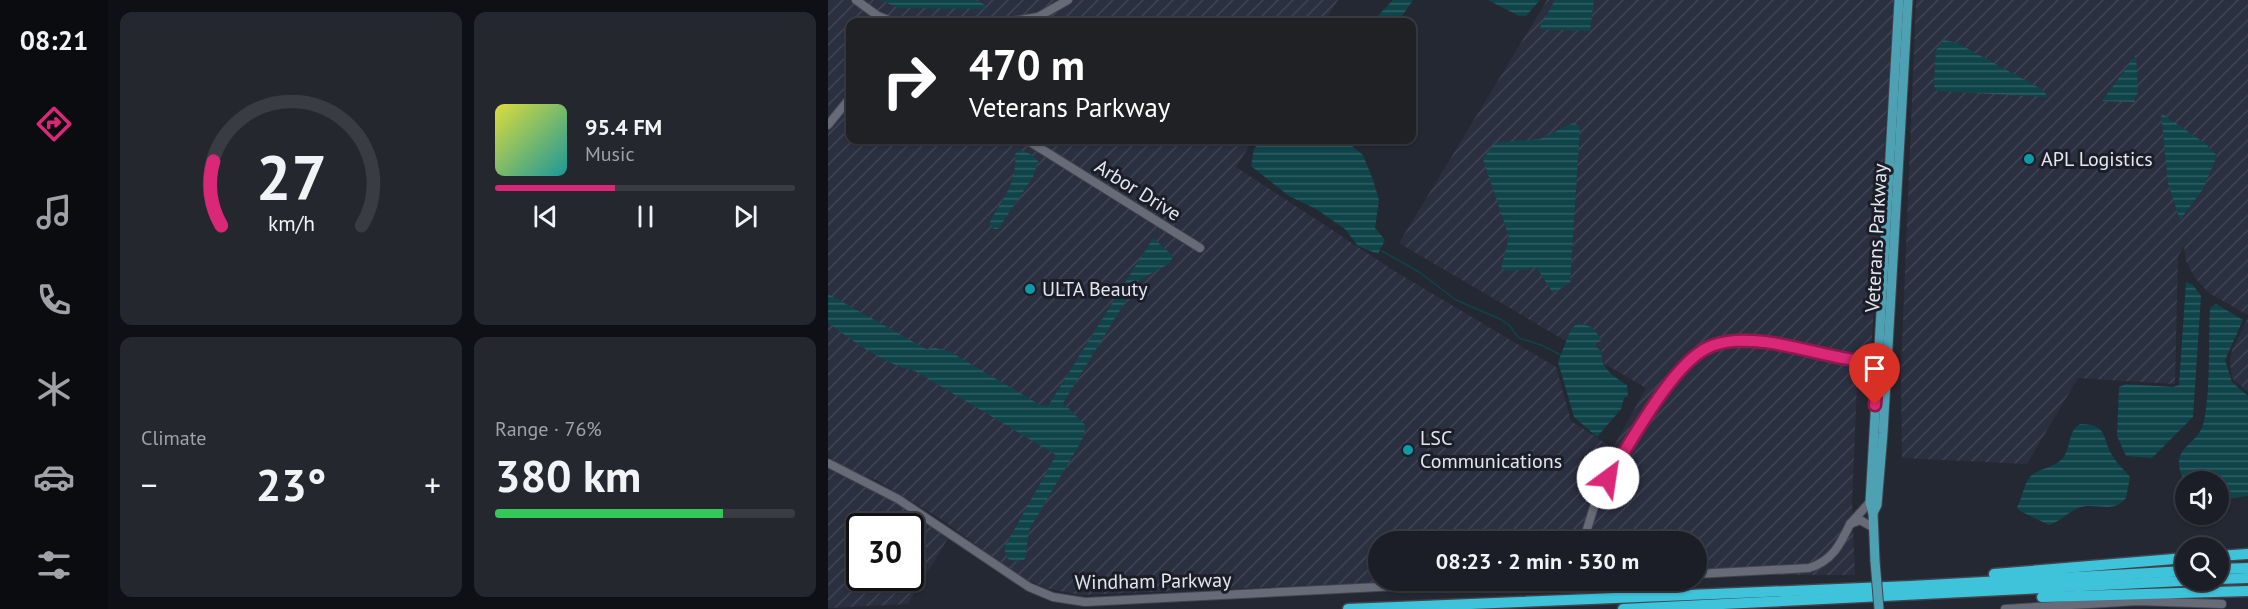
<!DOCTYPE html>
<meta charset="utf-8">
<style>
:root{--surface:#1b1e26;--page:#24272e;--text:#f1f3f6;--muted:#a0a2a7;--line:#393c43;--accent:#db2777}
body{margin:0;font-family:"PT Sans",sans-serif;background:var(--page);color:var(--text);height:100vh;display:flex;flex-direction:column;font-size:22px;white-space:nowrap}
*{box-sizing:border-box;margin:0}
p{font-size:20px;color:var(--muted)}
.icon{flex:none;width:33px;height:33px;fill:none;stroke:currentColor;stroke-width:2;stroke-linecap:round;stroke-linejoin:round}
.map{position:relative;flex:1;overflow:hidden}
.drawer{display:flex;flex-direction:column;gap:12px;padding:12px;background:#0f1015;width:720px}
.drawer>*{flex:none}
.banner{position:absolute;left:18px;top:18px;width:570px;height:126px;border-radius:12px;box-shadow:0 2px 4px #0004,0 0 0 2px var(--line);background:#202124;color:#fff;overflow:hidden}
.tools{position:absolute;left:1347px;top:471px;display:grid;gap:12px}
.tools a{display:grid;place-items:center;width:54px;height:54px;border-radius:50%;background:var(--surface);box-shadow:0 2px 4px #0004,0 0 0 2px var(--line);font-size:30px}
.speed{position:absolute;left:18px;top:513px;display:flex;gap:12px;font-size:30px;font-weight:700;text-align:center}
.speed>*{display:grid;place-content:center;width:78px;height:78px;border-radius:50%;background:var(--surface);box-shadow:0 2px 4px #0004,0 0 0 2px var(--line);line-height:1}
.speed .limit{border:3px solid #111;border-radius:9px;background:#fff;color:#111}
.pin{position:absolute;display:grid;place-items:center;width:51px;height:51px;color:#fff;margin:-62px -26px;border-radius:50% 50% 50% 0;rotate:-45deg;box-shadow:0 0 6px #0007}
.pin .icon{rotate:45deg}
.me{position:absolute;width:66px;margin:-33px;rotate:31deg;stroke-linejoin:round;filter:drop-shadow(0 0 4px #0008)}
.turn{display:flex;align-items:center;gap:21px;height:126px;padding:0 24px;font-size:27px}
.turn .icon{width:78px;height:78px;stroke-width:2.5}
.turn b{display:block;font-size:42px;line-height:51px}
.big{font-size:45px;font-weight:600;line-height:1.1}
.drawer .widget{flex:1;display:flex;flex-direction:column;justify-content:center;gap:9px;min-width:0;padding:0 21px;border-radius:12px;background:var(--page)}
.drawer .dial{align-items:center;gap:0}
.dial svg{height:156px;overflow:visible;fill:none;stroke:var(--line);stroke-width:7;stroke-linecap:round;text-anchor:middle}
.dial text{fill:var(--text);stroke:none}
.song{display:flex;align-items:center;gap:18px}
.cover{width:72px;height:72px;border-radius:9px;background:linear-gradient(135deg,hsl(60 70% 55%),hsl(180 70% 35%))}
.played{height:6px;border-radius:3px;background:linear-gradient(90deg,var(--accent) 40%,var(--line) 40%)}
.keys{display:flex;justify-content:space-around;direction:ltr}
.heat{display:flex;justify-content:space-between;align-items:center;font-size:33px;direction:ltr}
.charge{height:9px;border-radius:4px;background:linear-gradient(90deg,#34c759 76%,var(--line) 0)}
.drawer .tiles{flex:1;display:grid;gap:12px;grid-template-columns:repeat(2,1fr)}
.trip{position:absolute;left:540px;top:531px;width:339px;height:60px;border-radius:30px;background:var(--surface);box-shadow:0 2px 4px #0004,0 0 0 2px var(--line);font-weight:600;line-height:60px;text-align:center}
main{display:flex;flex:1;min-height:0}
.menu{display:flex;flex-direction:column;width:108px;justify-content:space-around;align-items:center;background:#0b0c0f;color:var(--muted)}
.menu .icon{width:42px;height:42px}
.menu .current{color:var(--accent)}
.menu b{font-size:27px;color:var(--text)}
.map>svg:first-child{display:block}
.industrial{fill:url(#industrial-furrows);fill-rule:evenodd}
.water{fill:url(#water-rules)}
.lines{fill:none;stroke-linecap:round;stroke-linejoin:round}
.stream{stroke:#0e444a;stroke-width:1.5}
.minor-casing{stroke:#41444d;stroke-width:10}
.major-casing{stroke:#41444d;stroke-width:11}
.highway-casing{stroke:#41444d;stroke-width:13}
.minor{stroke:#676b78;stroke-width:8}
.major{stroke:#4ea0b3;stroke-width:9}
.highway{stroke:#3ec3db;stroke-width:10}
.major-bridge-casing{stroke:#41444d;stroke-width:11;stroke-linecap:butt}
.major-bridge{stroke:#4ea0b3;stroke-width:9}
.route-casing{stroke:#8e194d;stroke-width:15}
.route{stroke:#db2777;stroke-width:10}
.culture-dot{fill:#0f9aa8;stroke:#1b1e28;stroke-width:2}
.labels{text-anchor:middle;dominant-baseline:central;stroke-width:6;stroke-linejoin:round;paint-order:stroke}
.poi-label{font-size:20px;fill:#e5e7ef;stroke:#1b1e28;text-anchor:start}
.street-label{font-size:20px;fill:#e5e7ef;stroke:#1b1e28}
</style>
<main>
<nav class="menu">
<b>08:21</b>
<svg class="icon current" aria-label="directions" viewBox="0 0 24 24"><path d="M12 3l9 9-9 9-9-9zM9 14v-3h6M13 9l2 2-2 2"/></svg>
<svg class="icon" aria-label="music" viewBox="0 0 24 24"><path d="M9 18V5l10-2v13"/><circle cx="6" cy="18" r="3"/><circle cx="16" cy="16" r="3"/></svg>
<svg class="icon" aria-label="phone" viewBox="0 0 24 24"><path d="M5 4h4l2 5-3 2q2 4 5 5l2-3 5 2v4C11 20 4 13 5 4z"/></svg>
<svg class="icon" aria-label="climate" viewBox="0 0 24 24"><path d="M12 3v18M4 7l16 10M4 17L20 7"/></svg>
<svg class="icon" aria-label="car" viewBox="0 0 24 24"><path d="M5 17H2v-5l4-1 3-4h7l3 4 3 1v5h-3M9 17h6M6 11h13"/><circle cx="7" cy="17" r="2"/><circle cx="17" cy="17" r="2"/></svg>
<svg class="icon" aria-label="filters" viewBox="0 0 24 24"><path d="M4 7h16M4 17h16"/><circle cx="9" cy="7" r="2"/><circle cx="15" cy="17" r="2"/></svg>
</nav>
<section class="drawer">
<div class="tiles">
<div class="widget dial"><svg viewBox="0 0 100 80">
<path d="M14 69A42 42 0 1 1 86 69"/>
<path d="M14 69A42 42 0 0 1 10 36" stroke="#db2777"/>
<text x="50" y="56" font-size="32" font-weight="700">27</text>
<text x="50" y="72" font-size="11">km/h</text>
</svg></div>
<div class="widget">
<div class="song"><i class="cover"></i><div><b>95.4 FM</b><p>Music</p></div></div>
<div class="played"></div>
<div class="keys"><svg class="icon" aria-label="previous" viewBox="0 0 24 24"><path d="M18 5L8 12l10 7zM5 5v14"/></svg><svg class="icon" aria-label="pause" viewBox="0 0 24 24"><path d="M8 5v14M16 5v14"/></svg><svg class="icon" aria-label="next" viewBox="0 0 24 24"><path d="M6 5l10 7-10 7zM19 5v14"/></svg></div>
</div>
<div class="widget"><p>Climate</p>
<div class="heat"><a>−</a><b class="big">23°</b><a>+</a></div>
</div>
<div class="widget"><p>Range · 76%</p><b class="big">380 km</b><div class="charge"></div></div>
</div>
</section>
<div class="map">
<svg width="1420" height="609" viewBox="0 0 1420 609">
<defs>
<pattern id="industrial-furrows" width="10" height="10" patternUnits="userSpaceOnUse" patternTransform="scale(1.5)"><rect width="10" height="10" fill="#2b3041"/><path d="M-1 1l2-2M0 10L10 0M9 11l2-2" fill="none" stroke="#3f4454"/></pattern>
<pattern id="water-rules" width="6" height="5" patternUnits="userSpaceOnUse" patternTransform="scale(1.5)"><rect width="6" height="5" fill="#0e444a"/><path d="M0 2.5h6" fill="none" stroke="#315f64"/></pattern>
</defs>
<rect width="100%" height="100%" fill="#242832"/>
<g class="industrial">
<path d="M0 0H510L496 22H22V140H425L408 167 568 272 728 367 743 421 785 448 818 388 571 243 719 0H1066L1041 383H1029L1024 504 1027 575H869L868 542H550V580L583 581 252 595 217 588 189 575 113 519 48 480 23 472 0 456Z"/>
<path d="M1088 0H1420V315L1381 293 1367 278 1358 261 1356 246 1350 256 1347 384 1250 378 1199 464 1074 458 1073 371Z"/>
<path d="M1420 318V392L1404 378 1402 362 1404 350Z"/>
<path d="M0 467 63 498 122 535 80 604 0 608ZM32 526H82V578H32Z"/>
</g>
<g class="water">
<path d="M53 0H148L157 5V9L70 8Z"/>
<path d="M565 0H585L570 22H544Z"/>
<path d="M660 0H712L698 16H691Z"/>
<path d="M727 0H766L762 31 711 29Z"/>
<path d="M1116 40 1129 43 1215 90 1220 97 1109 91 1106 86 1108 50Z"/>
<path d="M1308 55 1310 93 1306 98 1307 102 1274 101Z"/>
<path d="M1333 113 1378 144 1389 156 1375 189 1352 220 1340 183Z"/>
<path d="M745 123 752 126 742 283 725 293 709 268 682 271 673 269 681 237 655 159 667 143 712 139Z"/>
<path d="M433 140H524L525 147 535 155 545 180 551 200 547 228 557 240 550 254 530 246 517 229 488 209 461 196 423 166 426 149Z"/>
<path d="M193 150 204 155 210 161 205 177 170 229H166L161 224C173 200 190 183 187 154Z"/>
<path d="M325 238 345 256 342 263 310 281 235 403 258 426 254 440 201 530 197 559 190 562 180 559 176 548 228 455 87 371C55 364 27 342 0 323V294L98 349 107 348 121 351 212 405 220 406Z"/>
<path d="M1358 282 1365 285 1373 296 1365 417 1324 458 1298 456 1289 436 1291 387 1298 384 1345 387 1351 385Z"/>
<path d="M1388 304 1415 320 1397 360 1404 382 1420 396V496L1391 500 1390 482H1357C1338 445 1370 449 1376 421 1383 387 1380 344 1382 308Z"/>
<path d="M750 323C763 326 768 328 773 341L765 344 774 352C771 368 787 377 799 385L800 396 796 398 793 409 769 437 746 417 730 362 743 329Z"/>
<path d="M1252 424C1282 424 1273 440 1286 458 1290 465 1297 470 1302 477L1298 498C1286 512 1275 505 1259 506 1243 507 1235 521 1221 525L1192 511 1189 507C1195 497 1195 485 1202 477 1211 467 1226 469 1235 458 1243 447 1240 431 1252 424Z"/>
</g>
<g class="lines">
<path class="stream" d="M554 251 591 272 628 300 672 319 681 325 691 338 713 345 733 355"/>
<defs>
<g id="minor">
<path d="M28 0 50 16 65 22"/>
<path d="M179 22 210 17 240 0"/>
<path d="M0 125 22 98"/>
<path d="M199 140 372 248"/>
<path d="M0 463 70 499 201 587 225 597 257 602 689 580"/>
<path d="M1042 502 1022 524 1032 520 1046 528"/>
<path d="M755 542 769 497 812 427 851 372 878 349 893 343 912 341 937 342 1022 360 1050 362"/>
<path d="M868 574 981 568C1004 561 1012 545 1022 524"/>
<path d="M1177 609 1310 601 1394 604"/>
</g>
<g id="major">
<path d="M1045 513 1049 505 1055 433 1080 0"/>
<path d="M1047 561 1045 513 1042 502 1071 0"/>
</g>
<g id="highway">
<path d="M1390 556 1420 554"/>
<path d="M1390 569 1420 568"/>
<path d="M1166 574 1358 558"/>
<path d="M1390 579 1420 578"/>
<path d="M1214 597 1420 591"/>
<path d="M520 609 1083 586 1358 571"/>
<path d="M795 609 1374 580"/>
</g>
</defs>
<use href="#minor" class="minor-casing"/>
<use href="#major" class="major-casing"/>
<use href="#highway" class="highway-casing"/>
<use href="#minor" class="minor"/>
<use href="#major" class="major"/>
<use href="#highway" class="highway"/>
<defs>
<path id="major-bridge" d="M1047 561 1051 609"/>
</defs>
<use href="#major-bridge" class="major-bridge-casing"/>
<use href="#major-bridge" class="major-bridge"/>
</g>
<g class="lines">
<defs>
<path id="route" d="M780 478C802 444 843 366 879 348 897 339 918 340 937 342 976 347 1011 361 1050 362L1047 405"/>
</defs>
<use href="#route" class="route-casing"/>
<use href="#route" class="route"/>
</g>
<g class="culture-dot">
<circle cx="1201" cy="159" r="6"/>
<circle cx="202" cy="289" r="6"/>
<circle cx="580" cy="450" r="6"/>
</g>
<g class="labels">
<g class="poi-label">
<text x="1213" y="159">APL Logistics</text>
<text x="214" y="289">ULTA Beauty</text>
<text x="592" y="438">LSC<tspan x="592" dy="23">Communications</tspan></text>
</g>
<g class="street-label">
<text transform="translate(310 190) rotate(32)">Arbor Drive</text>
<text transform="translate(1048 238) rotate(-87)">Veterans Parkway</text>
<text transform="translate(325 581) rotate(-1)">Windham Parkway</text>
</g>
</g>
</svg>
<div class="tools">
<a><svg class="icon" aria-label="sound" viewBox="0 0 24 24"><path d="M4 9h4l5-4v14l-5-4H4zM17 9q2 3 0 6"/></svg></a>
<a><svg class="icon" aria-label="search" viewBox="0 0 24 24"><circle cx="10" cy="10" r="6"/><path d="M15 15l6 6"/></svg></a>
</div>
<div class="speed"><div class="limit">30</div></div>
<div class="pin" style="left:1047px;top:405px;background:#d93025"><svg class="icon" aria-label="arrive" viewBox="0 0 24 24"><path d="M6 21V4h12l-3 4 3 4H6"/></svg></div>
<svg class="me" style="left:780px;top:478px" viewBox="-20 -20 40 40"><circle r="19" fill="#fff"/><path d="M0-13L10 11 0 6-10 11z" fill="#db2777"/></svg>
<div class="trip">08:23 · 2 min · 530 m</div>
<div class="banner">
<div class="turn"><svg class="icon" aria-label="right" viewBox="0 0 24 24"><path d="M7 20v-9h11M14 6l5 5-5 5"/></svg><div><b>470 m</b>Veterans Parkway</div></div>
</div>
</div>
</main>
